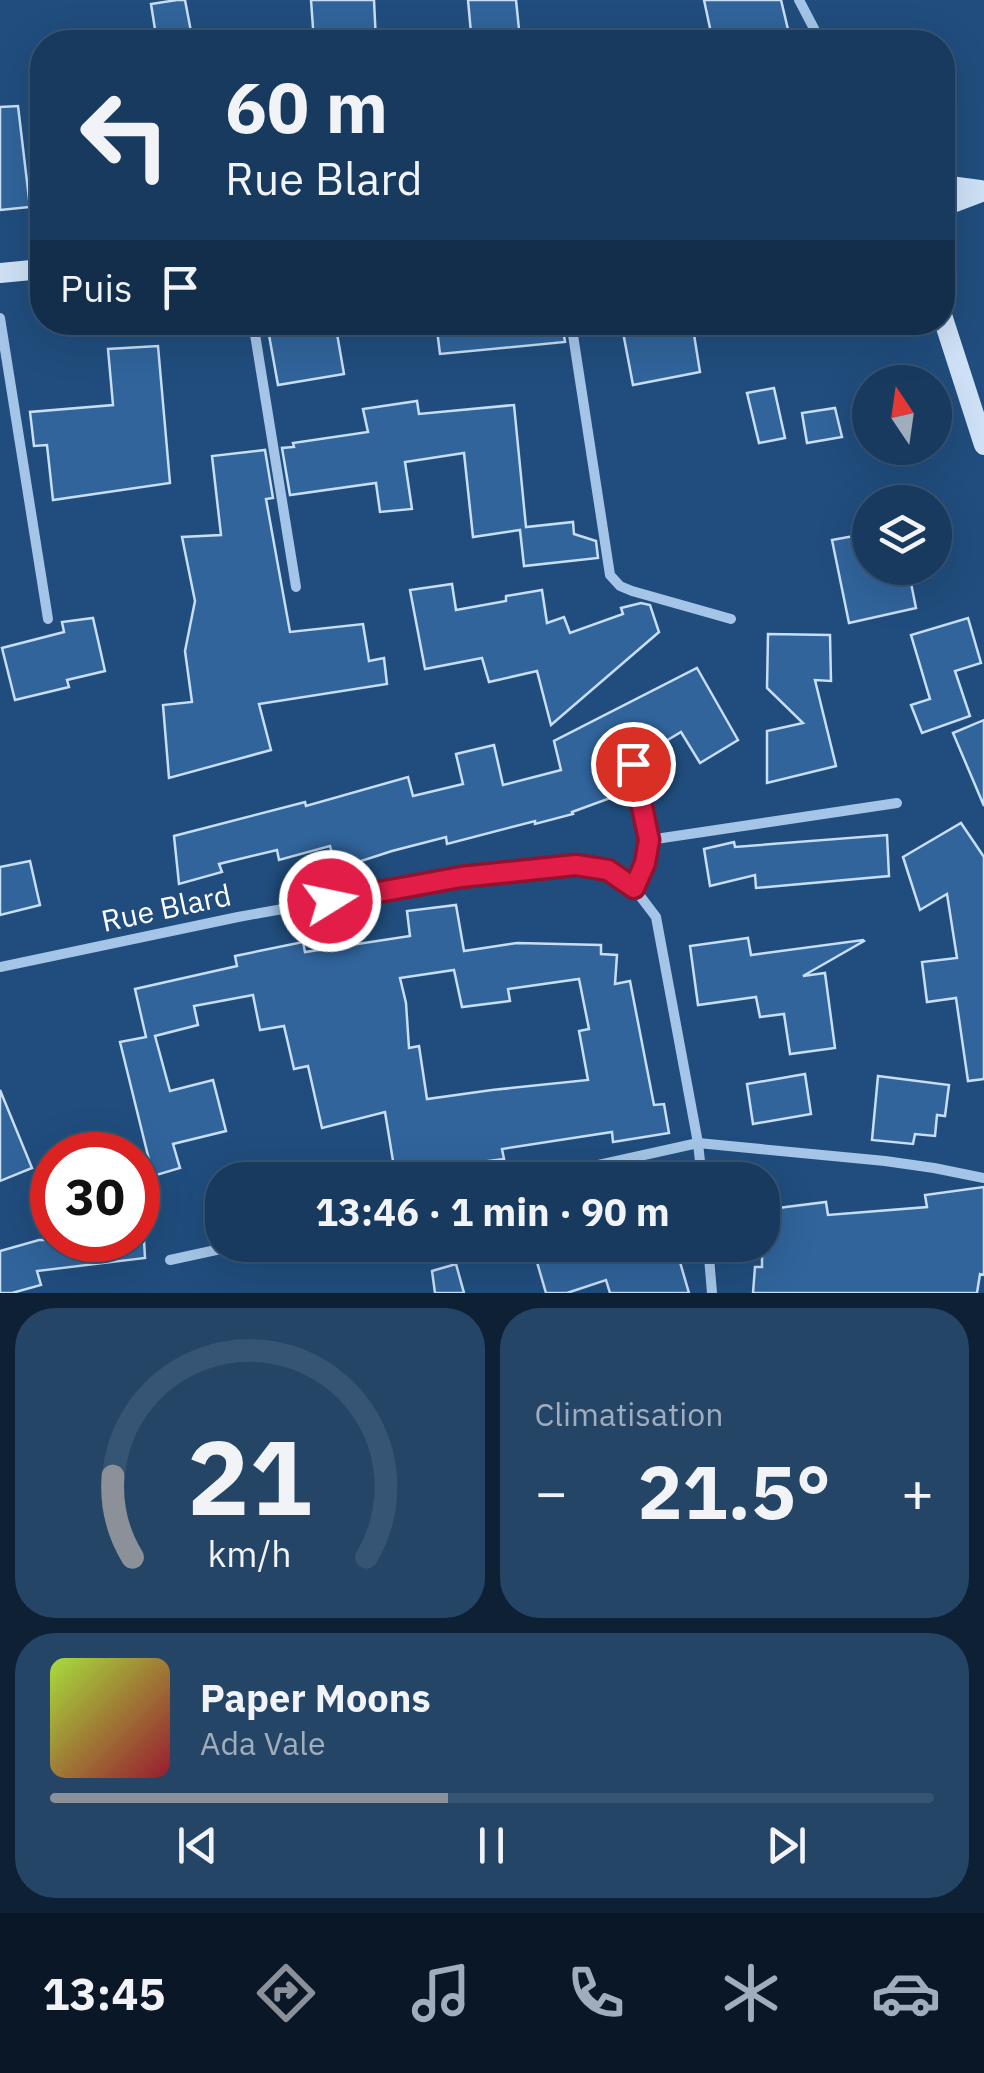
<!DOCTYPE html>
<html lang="fr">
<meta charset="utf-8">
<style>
:root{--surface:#183a5e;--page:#254567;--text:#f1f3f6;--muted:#9fadbc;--line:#365473;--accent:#8c9099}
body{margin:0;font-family:"IBM Plex Sans",sans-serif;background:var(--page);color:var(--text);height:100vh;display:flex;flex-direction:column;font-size:38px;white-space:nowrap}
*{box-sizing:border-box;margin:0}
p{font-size:32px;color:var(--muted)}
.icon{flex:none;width:55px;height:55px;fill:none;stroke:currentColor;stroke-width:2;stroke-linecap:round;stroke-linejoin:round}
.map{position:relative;height:1293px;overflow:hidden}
.drawer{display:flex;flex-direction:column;gap:15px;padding:15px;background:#0d2034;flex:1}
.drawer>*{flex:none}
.top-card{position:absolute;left:30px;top:30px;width:925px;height:305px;border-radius:40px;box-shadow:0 10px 40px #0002,0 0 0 2px var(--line);background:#183a5e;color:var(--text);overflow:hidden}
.needle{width:65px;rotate:347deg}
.controls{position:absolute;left:852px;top:365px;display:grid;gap:20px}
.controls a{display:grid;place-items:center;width:100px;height:100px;border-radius:50%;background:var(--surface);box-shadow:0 10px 40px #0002,0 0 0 2px var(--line);font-size:50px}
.speed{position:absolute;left:30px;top:1132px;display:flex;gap:20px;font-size:50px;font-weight:700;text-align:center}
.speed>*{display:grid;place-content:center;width:130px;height:130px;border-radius:50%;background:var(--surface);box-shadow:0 10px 40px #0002,0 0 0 2px var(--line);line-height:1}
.speed .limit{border:15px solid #d22;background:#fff;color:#111}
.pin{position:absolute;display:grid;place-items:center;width:85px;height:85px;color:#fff;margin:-42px;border:5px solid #fff;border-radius:50%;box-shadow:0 2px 10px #0007}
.me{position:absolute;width:110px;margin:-55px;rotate:80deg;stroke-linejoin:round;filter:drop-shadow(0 0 8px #0008)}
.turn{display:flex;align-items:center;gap:35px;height:210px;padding:0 30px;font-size:45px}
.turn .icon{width:130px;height:130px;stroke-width:2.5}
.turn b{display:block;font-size:70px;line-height:85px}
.then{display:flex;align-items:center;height:95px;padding:0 30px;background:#0003;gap:20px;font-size:38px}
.big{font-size:75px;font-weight:800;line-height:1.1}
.drawer .card{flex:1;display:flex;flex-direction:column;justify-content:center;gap:15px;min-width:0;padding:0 35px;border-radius:40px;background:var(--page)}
.drawer .dial{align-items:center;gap:0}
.dial svg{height:260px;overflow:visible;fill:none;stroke:var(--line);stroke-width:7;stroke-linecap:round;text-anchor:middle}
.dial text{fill:var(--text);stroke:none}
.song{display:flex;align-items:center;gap:30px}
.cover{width:120px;height:120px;border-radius:15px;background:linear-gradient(135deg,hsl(80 70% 55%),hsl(350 70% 35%))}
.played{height:10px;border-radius:5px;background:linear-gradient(90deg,var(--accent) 45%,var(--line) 45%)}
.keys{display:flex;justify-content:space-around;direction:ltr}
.heat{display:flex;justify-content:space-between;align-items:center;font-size:55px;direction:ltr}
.drawer .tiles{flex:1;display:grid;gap:15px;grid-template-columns:1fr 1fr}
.card:last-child{grid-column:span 2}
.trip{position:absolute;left:205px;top:1162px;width:575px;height:100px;border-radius:40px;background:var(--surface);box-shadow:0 10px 40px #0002,0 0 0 2px var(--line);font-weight:800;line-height:100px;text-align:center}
.tabs{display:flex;height:160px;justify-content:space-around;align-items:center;background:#0a1726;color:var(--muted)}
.tabs .icon{width:70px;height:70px}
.tabs .active{color:var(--accent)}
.tabs b{font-size:45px;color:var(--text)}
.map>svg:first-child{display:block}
.building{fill:#30649b;stroke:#c7def5;stroke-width:2.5;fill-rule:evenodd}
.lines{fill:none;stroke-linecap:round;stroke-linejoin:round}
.street{stroke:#a4c5e7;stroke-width:10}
.secondary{stroke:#cee1f6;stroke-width:20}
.route-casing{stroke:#92132f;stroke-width:25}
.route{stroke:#e11d48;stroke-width:18}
.labels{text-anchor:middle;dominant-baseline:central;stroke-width:10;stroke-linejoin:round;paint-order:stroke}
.street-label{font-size:30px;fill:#fff;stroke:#204d7d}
</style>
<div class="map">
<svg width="984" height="1293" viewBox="0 0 984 1293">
<rect width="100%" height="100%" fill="#204d7d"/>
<g class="building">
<path d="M177 0H185L193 42H157L151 4Z"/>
<path d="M311 0H374L376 42H314Z"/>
<path d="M468 0H516L519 29 471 33Z"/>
<path d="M704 0H781L791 42H713Z"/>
<path d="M18 106 30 207 0 210V107Z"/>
<path d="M281 322H335L344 374 278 385 267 324Z"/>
<path d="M436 322H562L565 342 440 354Z"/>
<path d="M642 322H692L700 372 633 385 622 327Z"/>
<path d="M158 346 170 483 53 500 47 445 34 446 30 412 113 405 108 349Z"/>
<path d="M774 388 785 438 759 443 747 393Z"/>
<path d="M417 401 419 414 514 405 526 527 573 522 574 534 596 541 598 558 524 566 520 530 473 537 464 453 405 462 412 509 380 512 376 483 290 495 282 448 294 447 293 443 368 432 363 409Z"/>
<path d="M835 408 842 437 807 443 802 413Z"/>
<path d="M265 450 273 498 266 499 290 632 363 624 369 661 384 658 387 684 259 704 271 750 169 778 163 705 192 702 185 651 195 601 182 537 221 535 212 456Z"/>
<path d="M870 533V568H908L916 608 849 623 832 540Z"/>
<path d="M452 584 456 610 506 601V596L542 590 547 623 564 617 570 633 623 614 621 608 641 603 650 605 659 632 551 725 537 671 489 682 482 658 425 669 410 590Z"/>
<path d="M93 618 105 671 67 680 69 687 15 700 2 648 64 632 62 622Z"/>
<path d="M968 618 981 663 955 671 970 716 922 733 911 705 930 699 911 635Z"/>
<path d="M768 634 830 635 831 681 815 680 836 766 767 783V731L803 723 767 688Z"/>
<path d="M697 668 738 740 700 763 681 732 661 744 656 734 609 750 624 793 572 812 573 814 535 824V821L447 844 446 837 392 851 349 865 347 857 334 861 330 846 279 860 277 850 219 864 222 872 179 884 174 836 305 802 306 806 408 777 413 796 463 784 456 754 494 745 503 785 561 770 554 741Z"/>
<path d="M984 720V806L953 733Z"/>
<path d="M961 823 984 857V1079L968 1081 956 998 927 1002 922 962 957 958 947 894 920 910 903 857Z"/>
<path d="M887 835 889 876 756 888 755 875 710 886 704 849 734 842 735 847Z"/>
<path d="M30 861 40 905 0 915V867Z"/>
<path d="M456 905 464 951 517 943 601 945V954L617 955 615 984 630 981 654 1105 664 1104 669 1133 613 1142 612 1132 502 1149 504 1159 395 1173 385 1112 322 1128 308 1066 294 1069 284 1026 260 1030 253 995 194 1006 198 1025 155 1036 170 1091 213 1080 226 1131 173 1144 180 1168 153 1176 120 1042 146 1037 135 989 237 966 235 956 303 942 305 952 410 936 407 911ZM454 970 462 1007 510 1001 508 989 579 979 589 1029 579 1031 588 1080 492 1090 427 1099 419 1046 409 1048 406 1003 400 978Z"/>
<path d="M748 938 751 955 863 940 864 941 803 976 825 973 835 1048 790 1054 784 1014 760 1017 756 997 698 1005 690 946Z"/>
<path d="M805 1074 811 1114 753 1124 747 1084Z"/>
<path d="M878 1076 949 1085 945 1116 937 1115 935 1136 915 1134 913 1144 872 1140Z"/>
<path d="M0 1090 32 1168 0 1181Z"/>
<path d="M984 1187V1275L980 1274 977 1293H753L755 1267H762V1210L826 1202 828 1215 927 1207 925 1195Z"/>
<path d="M39 1240H144L145 1258 37 1271 41 1285 12 1293H0V1251Z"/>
<path d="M532 1245H675L689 1293H610L606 1280 567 1293H546Z"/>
<path d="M456 1264 464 1293H435L432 1271Z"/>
</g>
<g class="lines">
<g class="street">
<path d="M799 0 821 42"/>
<path d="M0 318 48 619"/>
<path d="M253 322 296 587"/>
<path d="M571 322 610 575 620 586 632 591 731 619"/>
<path d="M633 764 649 840 645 863 634 888"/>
<path d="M649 840 897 803"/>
<path d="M0 967 238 917 461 877 576 865 608 870 634 888 656 917 698 1143 702 1180"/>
<path d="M531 1180 698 1143 885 1161 934 1168 984 1178"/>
<path d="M708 1245 712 1293"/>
<path d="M170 1260 239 1245"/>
</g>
<g class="secondary">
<path d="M942 185 980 190"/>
<path d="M942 207 984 191"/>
<path d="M0 273 42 269"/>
<path d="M942 315 984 445"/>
</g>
</g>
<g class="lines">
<defs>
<path id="route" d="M330 901 461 877 576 865 608 870 634 888 645 863 649 840 633 764"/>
</defs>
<use href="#route" class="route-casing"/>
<use href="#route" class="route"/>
</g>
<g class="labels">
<g class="street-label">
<text transform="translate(166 907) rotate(-12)">Rue Blard</text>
</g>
</g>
</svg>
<div class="controls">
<a><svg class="needle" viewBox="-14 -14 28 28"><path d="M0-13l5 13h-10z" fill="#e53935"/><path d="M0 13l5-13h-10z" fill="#9fadbc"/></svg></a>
<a><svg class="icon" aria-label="layers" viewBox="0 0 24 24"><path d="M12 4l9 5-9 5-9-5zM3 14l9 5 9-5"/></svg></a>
</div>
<div class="speed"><div class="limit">30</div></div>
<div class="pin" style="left:633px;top:764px;background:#d93025"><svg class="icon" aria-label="arrive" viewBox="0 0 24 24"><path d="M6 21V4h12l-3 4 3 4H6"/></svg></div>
<svg class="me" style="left:330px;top:901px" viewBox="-20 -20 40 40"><circle r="17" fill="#e11d48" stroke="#fff" stroke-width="3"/><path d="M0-11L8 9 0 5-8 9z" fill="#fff"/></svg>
<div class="trip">13:46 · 1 min · 90 m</div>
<div class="top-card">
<div class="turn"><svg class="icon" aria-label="left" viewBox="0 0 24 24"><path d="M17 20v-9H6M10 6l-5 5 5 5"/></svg><div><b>60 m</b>Rue Blard</div></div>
<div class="then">Puis<svg class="icon" aria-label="arrive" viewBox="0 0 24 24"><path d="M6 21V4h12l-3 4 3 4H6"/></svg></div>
</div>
</div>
<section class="drawer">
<div class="tiles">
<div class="card dial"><svg viewBox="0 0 100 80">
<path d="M14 69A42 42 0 1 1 86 69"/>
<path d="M14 69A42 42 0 0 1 8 44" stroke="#8c9099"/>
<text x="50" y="56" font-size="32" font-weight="700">21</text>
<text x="50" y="72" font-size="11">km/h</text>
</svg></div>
<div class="card"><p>Climatisation</p>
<div class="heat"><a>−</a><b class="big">21.5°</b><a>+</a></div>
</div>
<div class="card">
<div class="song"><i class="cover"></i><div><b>Paper Moons</b><p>Ada Vale</p></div></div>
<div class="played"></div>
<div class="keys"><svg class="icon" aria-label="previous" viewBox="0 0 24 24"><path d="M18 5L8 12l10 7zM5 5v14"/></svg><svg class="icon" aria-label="pause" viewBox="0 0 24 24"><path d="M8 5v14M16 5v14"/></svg><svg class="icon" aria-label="next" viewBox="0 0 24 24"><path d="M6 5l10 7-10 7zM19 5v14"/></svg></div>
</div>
</div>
</section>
<nav class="tabs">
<b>13:45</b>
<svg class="icon active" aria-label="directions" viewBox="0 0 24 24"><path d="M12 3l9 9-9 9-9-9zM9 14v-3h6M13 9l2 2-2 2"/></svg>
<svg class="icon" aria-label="music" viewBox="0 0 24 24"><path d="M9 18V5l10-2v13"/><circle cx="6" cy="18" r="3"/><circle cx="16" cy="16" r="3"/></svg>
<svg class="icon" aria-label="phone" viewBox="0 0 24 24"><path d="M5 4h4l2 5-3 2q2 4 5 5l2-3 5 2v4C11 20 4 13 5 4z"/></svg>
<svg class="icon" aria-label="climate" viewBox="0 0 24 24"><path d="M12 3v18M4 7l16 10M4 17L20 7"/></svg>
<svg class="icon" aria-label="car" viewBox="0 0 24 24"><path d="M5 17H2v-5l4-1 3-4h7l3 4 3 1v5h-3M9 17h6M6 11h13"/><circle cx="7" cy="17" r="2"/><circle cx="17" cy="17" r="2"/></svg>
</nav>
